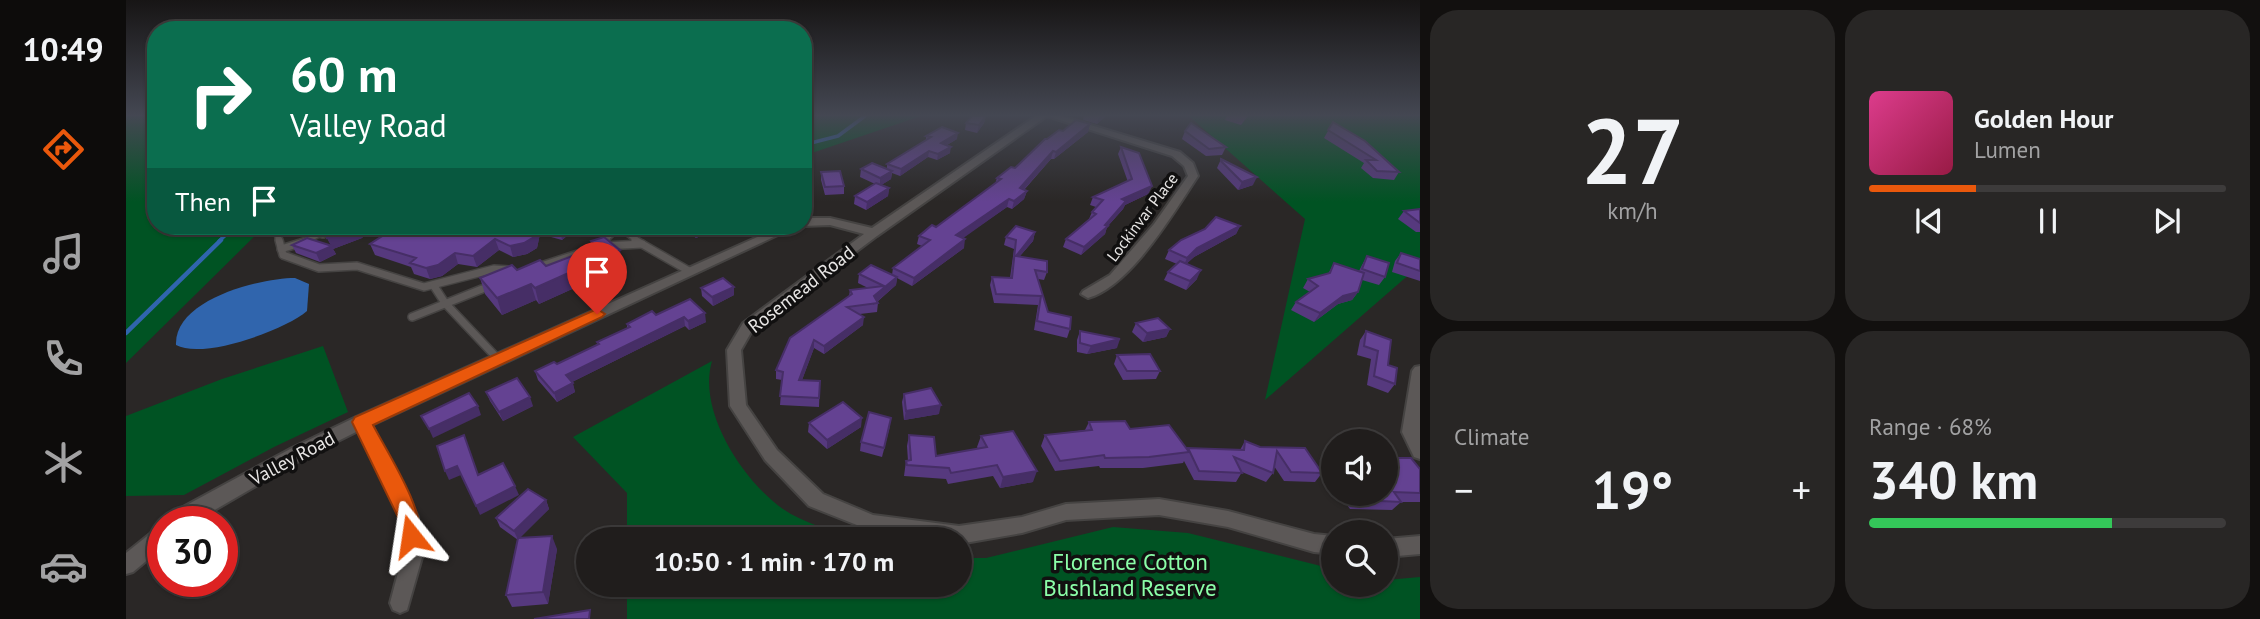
<!DOCTYPE html>
<meta charset="utf-8">
<style>
:root{--surface:#201d1c;--page:#282625;--text:#f1f3f6;--muted:#a2a2a3;--line:#3d3b3b;--accent:#ea580c}
body{margin:0;font-family:"PT Sans",sans-serif;background:var(--page);color:var(--text);height:100vh;display:flex;flex-direction:column;font-size:26px;white-space:nowrap}
*{box-sizing:border-box;margin:0}
p{font-size:23px;color:var(--muted)}
.icon{flex:none;width:38px;height:38px;fill:none;stroke:currentColor;stroke-width:2;stroke-linecap:round;stroke-linejoin:round}
.map{position:relative;flex:1;overflow:hidden}
.panel{display:flex;flex-direction:column;gap:10px;padding:10px;background:#12100f;width:840px}
.panel>*{flex:none}
.hud{position:absolute;left:21px;top:21px;width:665px;height:214px;border-radius:28px;box-shadow:0 2px 5px #0004,0 0 0 2px var(--line);background:#0b6e4f;color:#fff;overflow:hidden}
.fabs{position:absolute;left:1195px;top:429px;display:grid;gap:14px}
.fabs a{display:grid;place-items:center;width:77px;height:77px;border-radius:50%;background:var(--surface);box-shadow:0 2px 5px #0004,0 0 0 2px var(--line);font-size:35px}
.speed{position:absolute;left:21px;top:506px;display:flex;gap:14px;font-size:35px;font-weight:700;text-align:center}
.speed>*{display:grid;place-content:center;width:91px;height:91px;border-radius:50%;background:var(--surface);box-shadow:0 2px 5px #0004,0 0 0 2px var(--line);line-height:1}
.speed .limit{border:10px solid #d22;background:#fff;color:#111}
.pin{position:absolute;display:grid;place-items:center;width:60px;height:60px;color:#fff;margin:-72px -30px;border-radius:50% 50% 50% 0;rotate:-45deg;box-shadow:0 0 7px #0007}
.pin .icon{rotate:45deg}
.me{position:absolute;width:77px;margin:-38px;rotate:345deg;stroke-linejoin:round;filter:drop-shadow(0 0 5px #0008)}
.turn{display:flex;align-items:center;gap:24px;height:147px;padding:0 28px;font-size:32px}
.turn .icon{width:91px;height:91px;stroke-width:2.5}
.turn b{display:block;font-size:49px;line-height:60px}
.then{display:flex;align-items:center;height:66px;padding:0 28px;background:#0003;gap:14px;font-size:26px}
.big{font-size:52px;font-weight:800;line-height:1.1}
.panel .card{flex:1;display:flex;flex-direction:column;justify-content:center;gap:10px;min-width:0;padding:0 24px;border-radius:28px;background:var(--page)}
.panel .dial{align-items:center;gap:0}
.dial b{font-size:91px;line-height:1}
.song{display:flex;align-items:center;gap:21px}
.cover{width:84px;height:84px;border-radius:10px;background:linear-gradient(135deg,hsl(330 70% 55%),hsl(340 70% 35%))}
.played{height:7px;border-radius:4px;background:linear-gradient(90deg,var(--accent) 30%,var(--line) 30%)}
.keys{display:flex;justify-content:space-around;direction:ltr}
.heat{display:flex;justify-content:space-between;align-items:center;font-size:38px;direction:ltr}
.charge{height:10px;border-radius:5px;background:linear-gradient(90deg,#34c759 68%,var(--line) 0)}
.panel .tiles{flex:1;display:grid;gap:10px;grid-template-columns:repeat(2,1fr)}
.trip{position:absolute;left:450px;top:527px;width:396px;height:70px;border-radius:35px;background:var(--surface);box-shadow:0 2px 5px #0004,0 0 0 2px var(--line);font-weight:800;line-height:70px;text-align:center}
main{display:flex;flex:1;min-height:0}
.dock{display:flex;flex-direction:column;width:126px;justify-content:space-around;align-items:center;background:#0d0c0b;color:var(--muted)}
.dock .icon{width:49px;height:49px}
.dock .active{color:var(--accent)}
.dock b{font-size:32px;color:var(--text)}
.map>svg:first-child{display:block}
.green{fill:#005323}
.water{fill:#3065ad}
.lines{fill:none;stroke-linecap:round;stroke-linejoin:round}
.stream-far1{stroke:#3065ad;stroke-width:3.5}
.stream{stroke:#3065ad;stroke-width:4.5}
.service-far1-casing{stroke:#454342;stroke-width:8}
.service-casing{stroke:#454342;stroke-width:10}
.minor-casing{stroke:#454342;stroke-width:4}
.service-far1{stroke:#5c5857;stroke-width:5}
.service{stroke:#5c5857;stroke-width:7}
.minor{fill:#5c5857;fill-rule:evenodd}
.wall{fill:#56397e}
.shaded-wall{fill:#462e66}
.building{fill:#644292;stroke:#462e66;stroke-width:2}
.route{fill:#ea580c;stroke:#983908;stroke-width:2}
.labels{text-anchor:middle;dominant-baseline:central;stroke-width:7;stroke-linejoin:round;paint-order:stroke}
.far-street-label{font-size:16px;fill:#e8e6e5;stroke:#111010}
.street-label{font-size:19px;fill:#e8e6e5;stroke:#111010}
.near-park-label{font-size:23px;fill:#8bfea8;stroke:#111010}
</style>
<main>
<nav class="dock">
<b>10:49</b>
<svg class="icon active" aria-label="directions" viewBox="0 0 24 24"><path d="M12 3l9 9-9 9-9-9zM9 14v-3h6M13 9l2 2-2 2"/></svg>
<svg class="icon" aria-label="music" viewBox="0 0 24 24"><path d="M9 18V5l10-2v13"/><circle cx="6" cy="18" r="3"/><circle cx="16" cy="16" r="3"/></svg>
<svg class="icon" aria-label="phone" viewBox="0 0 24 24"><path d="M5 4h4l2 5-3 2q2 4 5 5l2-3 5 2v4C11 20 4 13 5 4z"/></svg>
<svg class="icon" aria-label="climate" viewBox="0 0 24 24"><path d="M12 3v18M4 7l16 10M4 17L20 7"/></svg>
<svg class="icon" aria-label="car" viewBox="0 0 24 24"><path d="M5 17H2v-5l4-1 3-4h7l3 4 3 1v5h-3M9 17h6M6 11h13"/><circle cx="7" cy="17" r="2"/><circle cx="17" cy="17" r="2"/></svg>
</nav>
<div class="map">
<svg width="1294" height="619" viewBox="0 0 1294 619">
<rect width="100%" height="100%" fill="#2a2726"/>
<g class="green">
<path d="M0 116H30V226H139L0 363Z"/>
<path d="M677 116H795L677 156Z"/>
<path d="M1063 116H1294V265L1139 400 1179 219Z"/>
<path d="M197 346 222 412 148 447 58 495 0 496V416L96 379Z"/>
<path d="M586 361C571 411 617 481 657 509 677 523 706 530 727 539H501V493L447 437Z"/>
<path d="M987 527 1062 533 1207 569 1208 584H1260V580L1294 577V619H501V585L833 584V558H860Z"/>
</g>
<path class="water" d="M169 278 183 284 181 311C159 330 77 360 50 345 48 299 135 278 169 278Z"/>
<g class="lines">
<g class="stream-far1">
<path d="M677 145 712 136 739 116"/>
<path d="M93 241 110 226"/>
</g>
<path class="stream" d="M0 333 95 240"/>
<defs>
<g id="service-far1">
<path d="M492 226 512 241"/>
<path d="M153 241 151 234 157 226"/>
<path d="M180 241 193 234 197 235"/>
<path d="M478 241 493 227"/>
</g>
<g id="service">
<path d="M153 240 157 255 193 268 231 266 298 287 368 269 383 270"/>
<path d="M509 240 563 271"/>
<path d="M475 244 480 240"/>
<path d="M479 246 516 244"/>
<path d="M155 249 184 240"/>
<path d="M412 267 467 249"/>
<path d="M308 286 319 303 372 359"/>
<path d="M286 317 356 289"/>
</g>
<g id="minor">
<path d="M910 116H921L751 236 627 329 615 350 620 405 651 450 697 494 747 515 833 526 896 517 940 504 1033 499 1102 511 1188 534 1208 536V554L1188 552 1102 527 1033 515 940 520 896 533 833 544V539H800L746 531 683 506 639 460 604 406 601 350 617 323 738 234 704 225 677 226V218H704L746 228Z"/>
<path d="M921 116H935L1054 152 1067 163 1072 176C1048 212 1005 286 962 298L955 294 957 291 984 275 1028 224 1062 176 1058 166 1046 156Z"/>
<path d="M656 226H671L246 425 292 517 297 554 281 610 274 613 267 610 264 603 277 554 274 517 232 431 178 458 68 522H45L57 507 166 448 230 417Z"/>
<path d="M1294 366V459L1288 457 1276 432 1286 371 1289 367Z"/>
<path d="M37 527V547L7 572 0 574V553L30 529Z"/>
<path d="M1294 536V554L1260 557V539Z"/>
</g>
</defs>
<use href="#service-far1" class="service-far1-casing"/>
<use href="#service" class="service-casing"/>
<use href="#minor" class="minor-casing"/>
<use href="#service-far1" class="service-far1"/>
<use href="#service" class="service"/>
<use href="#minor" class="minor"/>
</g>
<g class="wall">
<path d="M860 116 858 123 851 133 839 130 840 123Z"/>
<path d="M958 116H980L971 124 957 120Z"/>
<path d="M1101 116H1122L1115 125 1099 120Z"/>
<path d="M1207 122 1273 172 1268 180 1247 178 1235 168 1238 163 1198 138Z"/>
<path d="M964 124 962 132 928 159H925L898 190 901 191 898 199 886 209 881 207 836 238 838 248 786 286 771 278 770 285 751 302 752 303 751 312 734 314 737 325 698 354 688 348 676 380 694 381 693 407 654 405 656 380 650 379V370L723 296 724 290 742 288 732 283 733 274 766 275 767 268 796 246 791 244 793 236 810 227 869 184 871 178 889 168 921 139 937 131Z"/>
<path d="M1059 131 1100 147 1096 155 1080 156 1056 139Z"/>
<path d="M800 136 831 139 821 145 824 153 811 160 802 157 774 176 766 173 765 179 755 185 763 188 762 196 740 210 728 204 729 196 749 184 734 177 735 169H761V164L800 141Z"/>
<path d="M995 147 1026 186 1022 194 999 205 997 209 981 227 979 234 955 255 937 247 940 239 963 219 966 212 970 207 964 205 967 197 1002 182 992 154Z"/>
<path d="M1095 159 1127 185 1112 190 1091 168Z"/>
<path d="M695 172 718 186V194L699 195 695 180Z"/>
<path d="M1294 209V232H1290L1272 219 1278 211Z"/>
<path d="M167 226H199L183 232 168 228Z"/>
<path d="M203 226H246L236 238 207 249 210 254 194 262 170 253 166 245H205L201 238Z"/>
<path d="M267 226H453L436 240 414 234 411 248 401 254 387 257 373 250 351 267 332 264 316 276 304 279 288 274 285 267 249 255 244 244 270 227Z"/>
<path d="M558 226H594V227L570 238 559 230Z"/>
<path d="M1114 226 1110 234 1068 257 1060 264 1071 279 1060 290 1038 280 1042 272 1051 264 1039 259 1043 250Z"/>
<path d="M909 232 907 241 894 256 921 272 918 280 912 279 922 312 944 329 941 338 908 330 912 305 868 303 864 285 866 277 884 278 888 249 878 245 880 237Z"/>
<path d="M465 241 497 266 413 304 410 300 376 315 359 294 354 278 391 270 420 266 466 248Z"/>
<path d="M1275 253 1294 259V281L1266 272 1269 261Z"/>
<path d="M1241 256 1259 277 1253 285 1236 280 1232 292 1226 300 1212 304 1188 322 1165 310 1170 302 1184 292 1177 288 1182 279 1202 274 1208 263 1233 271 1236 265Z"/>
<path d="M575 288 608 295 587 306 576 296Z"/>
<path d="M564 299 580 322 563 330 559 326 446 382 449 392 431 402 412 380 409 371 431 364 472 344 471 342 501 328V324L530 315Z"/>
<path d="M1010 323 1044 329 1040 337 1017 342 1006 332Z"/>
<path d="M954 331 991 348 961 354 951 352V340Z"/>
<path d="M1240 331 1262 365 1269 384 1262 393 1241 385 1245 359 1231 355 1234 340Z"/>
<path d="M991 355 1034 371 1030 379 997 380 988 364Z"/>
<path d="M360 392 407 406 377 421 364 401Z"/>
<path d="M778 394 813 414 778 420 776 402Z"/>
<path d="M963 422 1004 429 1061 449 1114 450 1119 441 1134 447 1179 448 1196 473 1189 482 1158 481 1148 466 1147 473 1140 482 1116 472 1110 482 1068 480 1058 461 1057 463 1017 468H974L973 466 929 471 915 446 919 435 959 430Z"/>
<path d="M683 423 735 427 701 449 682 432Z"/>
<path d="M764 426 756 457 734 451 735 442Z"/>
<path d="M783 435 810 456 852 449 851 447 855 436 907 482 874 488 867 476 822 484 820 479 778 476 780 461H782L781 446Z"/>
<path d="M1260 462 1294 469V502H1275L1266 510 1224 509 1213 494H1260Z"/>
<path d="M1208 471V485L1202 477Z"/>
<path d="M420 500 423 509 393 538 431 549 422 604 386 607 380 595 392 540 374 527 370 518Z"/>
</g>
<g class="shaded-wall">
<path d="M860 116 858 123 851 133 853 125Z"/>
<path d="M974 116H980L971 124 973 117Z"/>
<path d="M964 124 962 132 928 159 930 152Z"/>
<path d="M832 133 831 139 814 149 815 143Z"/>
<path d="M825 147 824 153 811 160 812 154Z"/>
<path d="M803 151 802 157 774 176 775 169Z"/>
<path d="M927 151 925 159 892 196 894 188Z"/>
<path d="M766 171 765 179 754 186V178Z"/>
<path d="M1131 177 1127 185 1112 190 1116 182Z"/>
<path d="M1026 186 1022 194 999 205 997 209 981 227 979 234 955 255 958 247 979 225 996 199Z"/>
<path d="M763 188 762 196 740 210 741 202Z"/>
<path d="M901 191 898 199 886 209 888 201Z"/>
<path d="M883 199 881 207 829 244 830 235Z"/>
<path d="M179 226H199L183 232Z"/>
<path d="M232 226H246L236 238 207 249 210 254 194 262 190 253 205 246 201 238Z"/>
<path d="M411 226H412L414 234 411 248 401 254 387 257 384 246Z"/>
<path d="M438 226H453L436 240 434 229Z"/>
<path d="M578 226H594V227L570 238 569 230Z"/>
<path d="M1114 226 1110 234 1068 257 1057 267 1061 258 1071 248Z"/>
<path d="M909 232 907 241 887 264 890 256Z"/>
<path d="M369 239 373 250 351 267 347 256Z"/>
<path d="M839 239 838 248 786 286 788 278Z"/>
<path d="M494 250 497 266 413 304 409 288Z"/>
<path d="M329 253 332 264 316 276 304 279 300 268Z"/>
<path d="M1075 270 1071 279 1060 290 1064 281Z"/>
<path d="M771 277 770 285 747 305 748 296Z"/>
<path d="M405 284 410 300 376 315 371 298Z"/>
<path d="M608 287V295L587 306 586 297Z"/>
<path d="M1232 292 1226 300 1212 304 1188 322 1194 313 1217 296Z"/>
<path d="M579 313 580 322 563 330 562 321Z"/>
<path d="M558 317 559 326 442 384 440 375Z"/>
<path d="M738 317 737 325 698 354V346Z"/>
<path d="M1044 329 1040 337 1017 342 1021 333Z"/>
<path d="M994 339 991 348 961 354 965 346Z"/>
<path d="M688 340V348L673 388V380Z"/>
<path d="M447 383 449 392 431 402 428 393Z"/>
<path d="M404 397 407 406 377 421 373 412Z"/>
<path d="M815 405 813 414 778 420 780 411Z"/>
<path d="M352 406 355 415 307 438 303 429Z"/>
<path d="M736 418 735 427 701 449V440Z"/>
<path d="M331 466 335 475 323 480 319 471Z"/>
<path d="M911 471 907 482 874 488 877 477Z"/>
<path d="M389 486 393 495 354 515 350 506Z"/>
<path d="M420 500 423 509 392 540 388 531Z"/>
<path d="M426 536 431 549 422 604 417 592Z"/>
</g>
<g class="building">
<path d="M846 116H860L853 125 840 123Z"/>
<path d="M950 120 964 124 930 152 927 151 894 188 901 191 888 201 883 199 830 235 839 239 788 278 767 268 804 240 793 236 806 225 810 227 875 179 871 178 885 167 889 168 919 139H921L933 130 937 131Z"/>
<path d="M1207 122 1239 141 1273 172 1251 171 1240 160H1250L1202 130Z"/>
<path d="M1065 123 1100 147 1083 149 1059 131Z"/>
<path d="M816 127 832 133 815 143 825 147 812 154 803 151 775 169 761 164 805 137 800 136Z"/>
<path d="M995 147 1013 153 1026 186 996 199 1000 201 979 225 982 226 958 247 940 239 970 214 966 212 977 200 967 197 1006 179Z"/>
<path d="M1095 159 1131 177 1116 182 1095 161Z"/>
<path d="M746 163 766 171 754 178 735 169Z"/>
<path d="M714 171 718 186 699 187 695 172Z"/>
<path d="M750 183 763 188 741 202 729 196Z"/>
<path d="M1294 209V223L1278 211Z"/>
<path d="M1090 217 1114 226 1071 248 1061 258 1043 250 1055 240 1079 229Z"/>
<path d="M203 226H232L231 227 201 238Z"/>
<path d="M272 226H411L408 237 398 243 384 246 369 239 347 256 329 253 312 265 300 268 284 263 290 258 244 244Z"/>
<path d="M421 226H438L434 229Z"/>
<path d="M563 226H578L569 230Z"/>
<path d="M890 226 909 232 890 256 921 261V272L909 270 922 312 945 317 944 329 911 321 915 296 870 294 866 277 886 278 890 240 880 237Z"/>
<path d="M478 237 494 250 409 288 405 284 371 298 354 278 386 265 391 270 414 260 420 266 470 247 465 241Z"/>
<path d="M181 238 206 246 190 253 166 245Z"/>
<path d="M1275 253 1294 259V271L1271 263Z"/>
<path d="M1241 256 1263 263 1259 277 1236 269Z"/>
<path d="M1054 261 1075 270 1064 281 1042 272Z"/>
<path d="M1208 263 1238 273 1232 292 1217 296 1194 313 1170 302 1192 286 1182 279 1204 273Z"/>
<path d="M745 265 771 277 748 296 752 303 721 307 738 317 698 346 688 340 673 380 694 381 693 398 654 396 657 372 650 370 664 338 726 294 724 290 758 286 733 274Z"/>
<path d="M597 278 608 287 586 297 575 288Z"/>
<path d="M564 299 579 313 562 321 558 317 440 375 447 383 428 393 409 371 428 362 431 364 473 344 471 342 504 327 501 324 526 311 530 315Z"/>
<path d="M1032 318 1044 329 1021 333 1010 323Z"/>
<path d="M954 331 994 339 965 346 954 343Z"/>
<path d="M1240 331 1265 340 1262 365 1271 368 1269 384 1248 376 1252 351 1238 346Z"/>
<path d="M1024 354 1034 371H1001L991 355Z"/>
<path d="M391 378 404 397 373 412 360 392Z"/>
<path d="M805 388 815 405 780 411 778 394Z"/>
<path d="M343 393 352 406 303 429 295 416Z"/>
<path d="M717 402 736 418 701 440 683 423Z"/>
<path d="M743 412 765 418 758 448 735 442Z"/>
<path d="M999 421 1004 429 1043 425 1063 452 1023 457 979 458 978 455 934 461 919 435 966 430 963 422Z"/>
<path d="M887 431 911 471 877 477 871 465 825 473 823 468 781 465 780 461 785 460 783 435 808 437 810 456 861 447 855 436Z"/>
<path d="M338 435 352 475 377 463 389 486 350 506 331 466 319 471 311 446Z"/>
<path d="M1119 441 1134 447 1179 448 1196 473 1165 472 1151 451 1147 473 1108 457 1116 473 1073 471 1062 448 1118 450Z"/>
<path d="M1260 458H1285L1294 469V493L1268 492 1275 502 1232 500 1227 494H1260V470H1266L1260 462Z"/>
<path d="M402 489 420 500 388 531 370 518Z"/>
<path d="M426 536 417 592 380 595 392 538Z"/>
<path d="M464 610 463 619H408Z"/>
</g>
<linearGradient id="sky" x2="0" y2="1"><stop stop-color="#171515"/><stop offset="0.57" stop-color="#444752"/><stop offset="1" stop-color="#444752" stop-opacity="0"/></linearGradient>
<rect width="1294" height="202" fill="url(#sky)"/>
<path class="route" d="M471 309 479 314 476 317 247 425C260 450 304 518 292 542L285 545 277 542 272 517 226 422 229 417Z"/>
<g class="labels">
<g class="far-street-label">
<text transform="translate(1016 217) rotate(-53)">Lockinvar Place</text>
</g>
<g class="street-label">
<text transform="translate(675 289) rotate(-38)">Rosemead Road</text>
<text transform="translate(166 458) rotate(-28)">Valley Road</text>
</g>
<g class="near-park-label">
<text x="1004" y="561">Florence Cotton<tspan x="1004" dy="26">Bushland Reserve</tspan></text>
</g>
</g>
</svg>
<div class="fabs">
<a><svg class="icon" aria-label="sound" viewBox="0 0 24 24"><path d="M4 9h4l5-4v14l-5-4H4zM17 9q2 3 0 6"/></svg></a>
<a><svg class="icon" aria-label="search" viewBox="0 0 24 24"><circle cx="10" cy="10" r="6"/><path d="M15 15l6 6"/></svg></a>
</div>
<div class="speed"><div class="limit">30</div></div>
<div class="pin" style="left:471px;top:314px;background:#d93025"><svg class="icon" aria-label="arrive" viewBox="0 0 24 24"><path d="M6 21V4h12l-3 4 3 4H6"/></svg></div>
<svg class="me" style="left:285px;top:536px" viewBox="-20 -20 40 40"><path d="M0-17L14 15 0 8-14 15z" fill="#ea580c" stroke="#fff" stroke-width="4"/></svg>
<div class="trip">10:50 · 1 min · 170 m</div>
<div class="hud">
<div class="turn"><svg class="icon" aria-label="right" viewBox="0 0 24 24"><path d="M7 20v-9h11M14 6l5 5-5 5"/></svg><div><b>60 m</b>Valley Road</div></div>
<div class="then">Then<svg class="icon" aria-label="arrive" viewBox="0 0 24 24"><path d="M6 21V4h12l-3 4 3 4H6"/></svg></div>
</div>
</div>
<section class="panel">
<div class="tiles">
<div class="card dial"><b>27</b><p>km/h</p></div>
<div class="card">
<div class="song"><i class="cover"></i><div><b>Golden Hour</b><p>Lumen</p></div></div>
<div class="played"></div>
<div class="keys"><svg class="icon" aria-label="previous" viewBox="0 0 24 24"><path d="M18 5L8 12l10 7zM5 5v14"/></svg><svg class="icon" aria-label="pause" viewBox="0 0 24 24"><path d="M8 5v14M16 5v14"/></svg><svg class="icon" aria-label="next" viewBox="0 0 24 24"><path d="M6 5l10 7-10 7zM19 5v14"/></svg></div>
</div>
<div class="card"><p>Climate</p>
<div class="heat"><a>−</a><b class="big">19°</b><a>+</a></div>
</div>
<div class="card"><p>Range · 68%</p><b class="big">340 km</b><div class="charge"></div></div>
</div>
</section>
</main>
